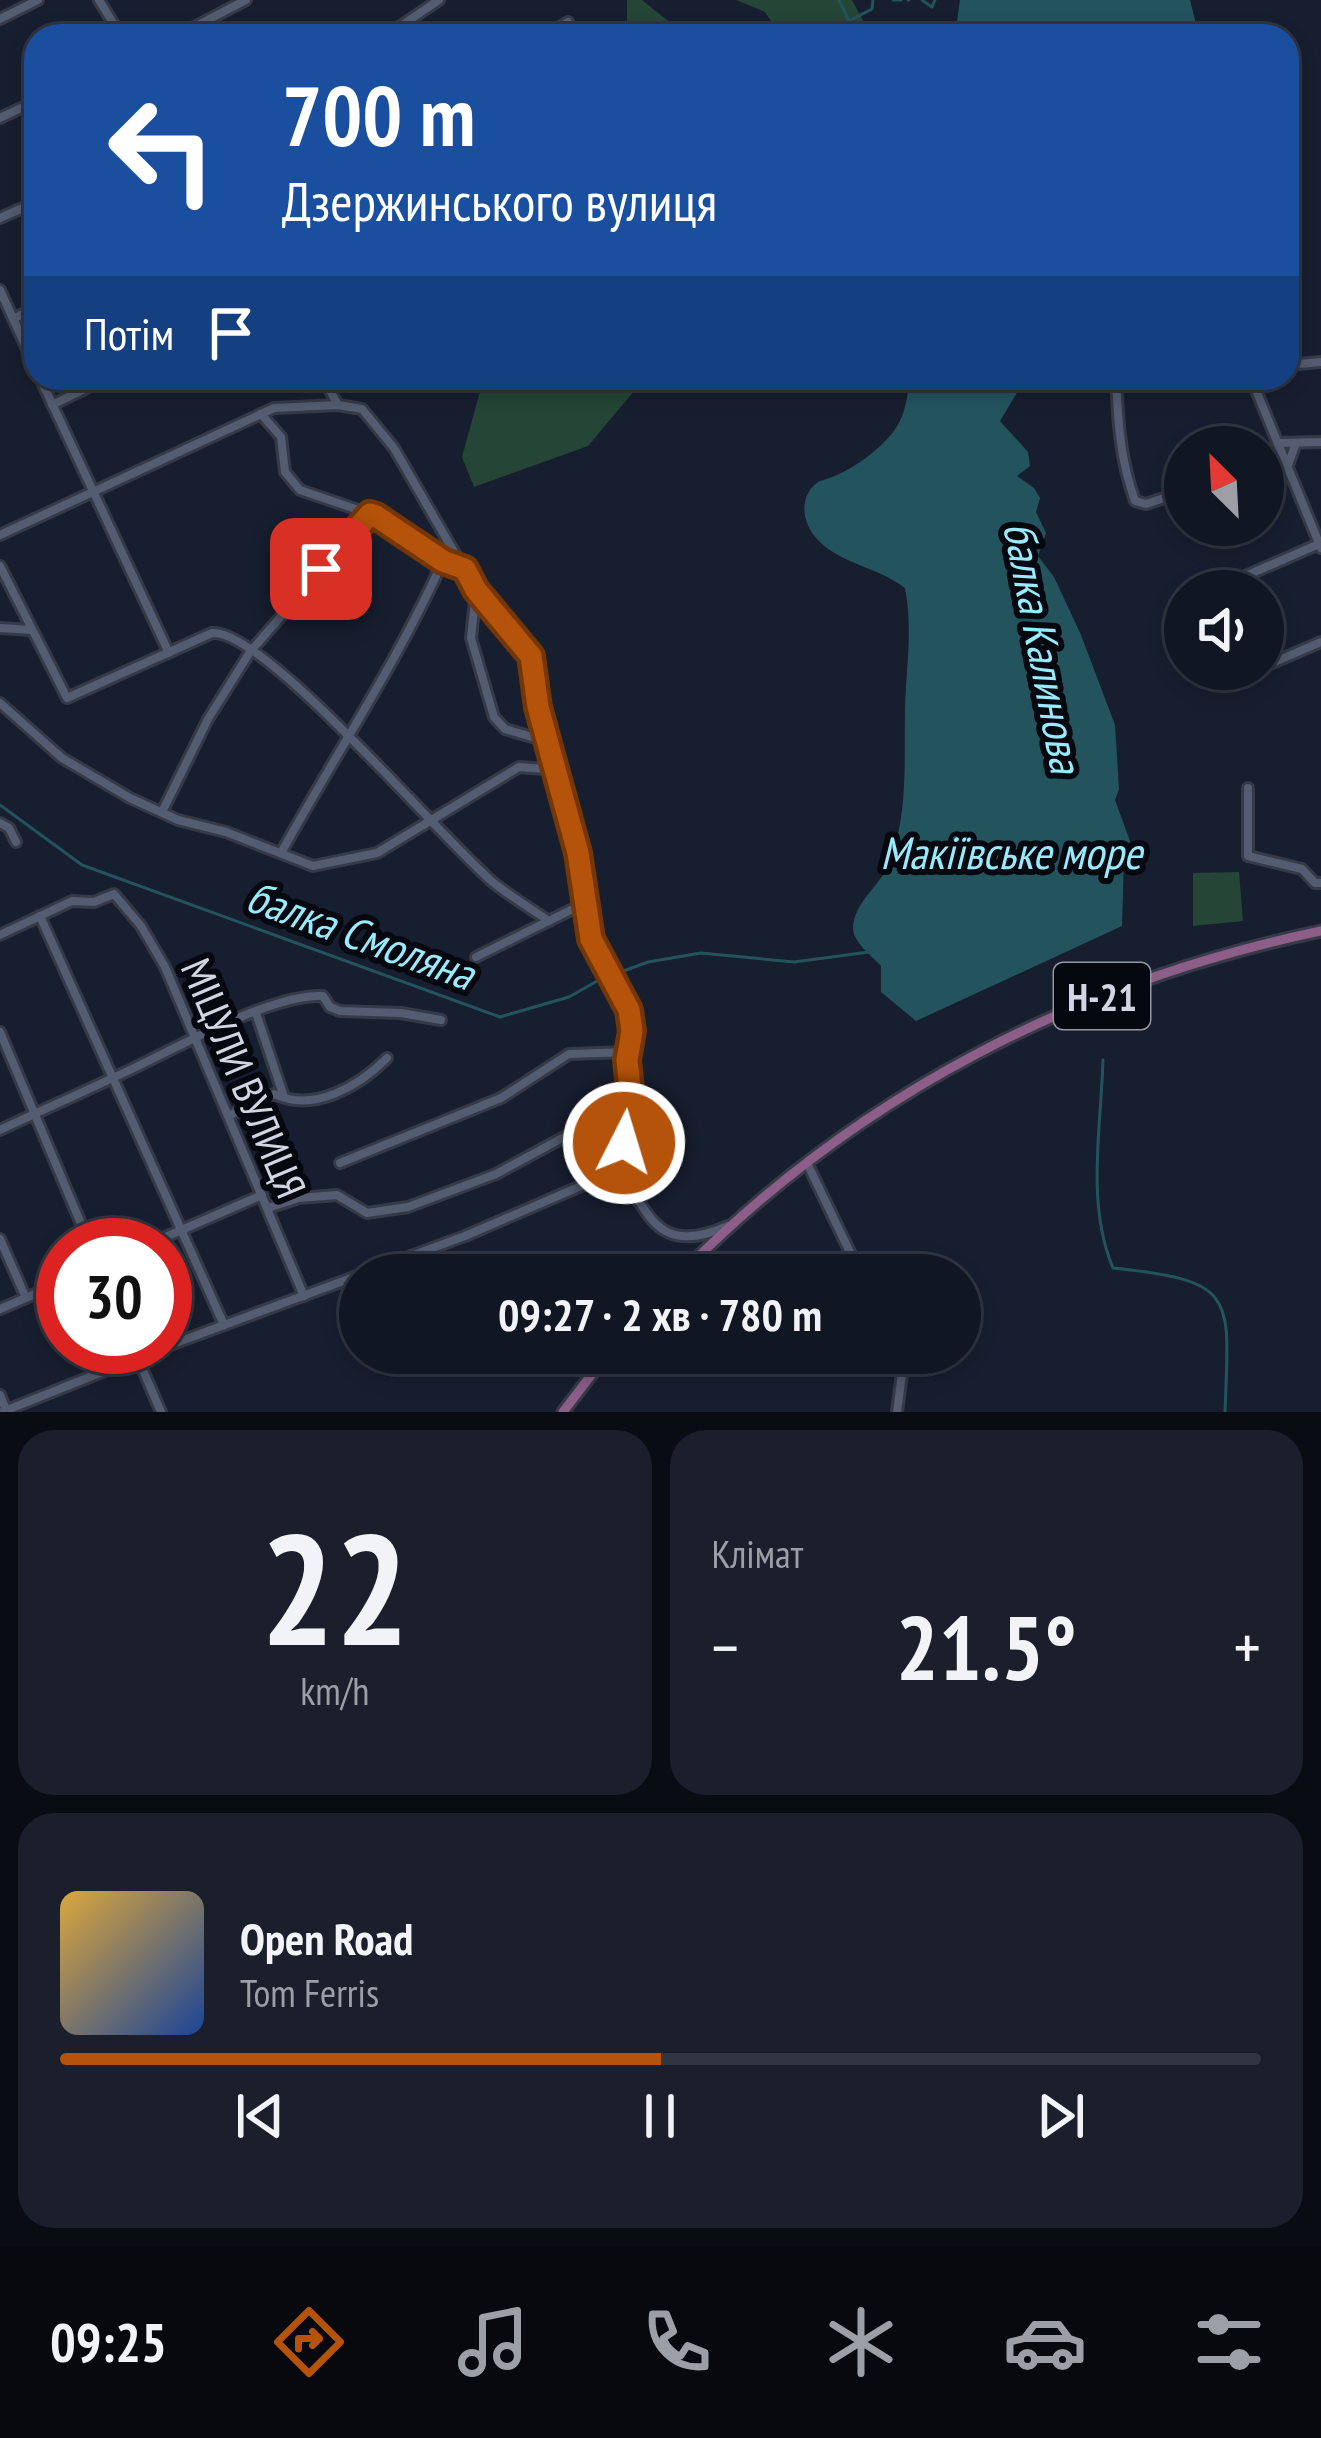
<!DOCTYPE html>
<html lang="uk">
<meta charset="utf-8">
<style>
:root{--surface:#111623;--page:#1a1f2b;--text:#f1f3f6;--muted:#9c9fa6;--line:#303541;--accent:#b45309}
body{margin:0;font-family:"PT Sans Narrow",sans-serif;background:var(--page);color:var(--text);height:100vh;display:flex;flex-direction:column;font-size:45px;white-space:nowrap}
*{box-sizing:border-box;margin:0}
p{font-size:39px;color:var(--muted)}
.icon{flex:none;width:66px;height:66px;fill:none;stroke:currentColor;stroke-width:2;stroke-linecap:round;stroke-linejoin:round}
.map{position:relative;height:1412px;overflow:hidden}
.panel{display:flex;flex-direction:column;gap:18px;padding:18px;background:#090c13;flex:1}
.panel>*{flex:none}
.banner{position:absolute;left:24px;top:24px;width:1275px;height:366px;border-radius:36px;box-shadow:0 6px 18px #0003,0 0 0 3px var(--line);background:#1a4fa0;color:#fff;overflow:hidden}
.needle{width:78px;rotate:336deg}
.buttons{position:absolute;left:1164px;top:426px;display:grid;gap:24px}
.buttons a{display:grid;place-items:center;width:120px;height:120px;border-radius:50%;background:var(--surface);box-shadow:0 6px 18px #0003,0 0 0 3px var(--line);font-size:60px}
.speed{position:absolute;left:36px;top:1218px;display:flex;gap:24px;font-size:60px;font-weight:700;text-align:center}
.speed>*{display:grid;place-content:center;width:156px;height:156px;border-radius:50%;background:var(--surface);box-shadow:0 6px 18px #0003,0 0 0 3px var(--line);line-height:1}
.speed .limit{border:18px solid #d22;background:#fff;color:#111}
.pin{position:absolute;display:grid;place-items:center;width:102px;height:102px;color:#fff;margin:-51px;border-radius:24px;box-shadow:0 6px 18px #0006}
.me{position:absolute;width:132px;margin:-66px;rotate:5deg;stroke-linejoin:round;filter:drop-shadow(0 0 9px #0008)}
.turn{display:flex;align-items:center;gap:42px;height:252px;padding:0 60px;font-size:54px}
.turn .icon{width:156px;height:156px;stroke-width:2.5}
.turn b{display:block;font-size:84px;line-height:102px}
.then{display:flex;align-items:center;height:114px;padding:0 60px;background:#0003;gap:24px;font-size:45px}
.big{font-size:90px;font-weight:800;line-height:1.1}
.panel .card{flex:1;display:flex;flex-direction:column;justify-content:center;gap:18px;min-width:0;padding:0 42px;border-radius:36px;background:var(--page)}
.panel .dial{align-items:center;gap:0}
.dial b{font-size:156px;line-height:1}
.song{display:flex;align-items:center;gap:36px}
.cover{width:144px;height:144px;border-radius:18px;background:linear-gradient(135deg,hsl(40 70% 55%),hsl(220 70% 35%))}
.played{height:12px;border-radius:6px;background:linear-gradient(90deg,var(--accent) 50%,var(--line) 50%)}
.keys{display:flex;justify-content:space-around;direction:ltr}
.heat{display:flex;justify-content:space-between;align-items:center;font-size:66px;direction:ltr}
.panel .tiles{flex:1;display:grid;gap:18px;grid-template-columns:1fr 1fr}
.card:last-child{grid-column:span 2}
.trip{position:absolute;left:339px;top:1254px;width:642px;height:120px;border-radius:60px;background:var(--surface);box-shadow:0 6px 18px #0003,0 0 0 3px var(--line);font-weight:800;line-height:120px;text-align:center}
.tabs{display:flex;height:192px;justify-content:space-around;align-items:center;background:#07090e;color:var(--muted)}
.tabs .icon{width:84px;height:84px}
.tabs .on{color:var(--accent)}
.tabs b{font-size:54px;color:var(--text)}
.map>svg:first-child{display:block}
.green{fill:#254536}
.water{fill:#23545e}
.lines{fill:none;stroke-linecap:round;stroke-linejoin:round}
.stream{stroke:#23545e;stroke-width:3}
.minor-casing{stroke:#353948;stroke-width:14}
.major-casing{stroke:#353948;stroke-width:15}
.minor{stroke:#535c70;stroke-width:8}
.major{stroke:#8c5e88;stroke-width:9}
.route-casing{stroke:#753606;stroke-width:30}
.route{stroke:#b45309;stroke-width:21}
.labels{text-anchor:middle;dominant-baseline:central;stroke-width:12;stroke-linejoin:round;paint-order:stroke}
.shield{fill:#060810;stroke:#9498a3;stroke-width:3}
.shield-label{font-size:39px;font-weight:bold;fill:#d1d6e2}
.street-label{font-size:42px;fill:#d1d6e2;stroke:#060810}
.water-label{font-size:45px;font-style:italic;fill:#98ebfd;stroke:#060810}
</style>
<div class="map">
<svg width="1321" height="1412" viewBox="0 0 1321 1412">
<rect width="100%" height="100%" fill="#171e2f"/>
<g class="green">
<path d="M627 0H642L687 36H627Z"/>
<path d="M736 0H852L871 36H781L765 12Z"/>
<path d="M475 378H645L588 446 474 487 462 457 482 384Z"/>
<path d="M1239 872 1243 921 1193 926V873Z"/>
</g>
<g class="water">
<path d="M960 0H1190L1199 36H955Z"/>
<path d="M910 378H1021L1018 391 1000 421 1028 452 1030 466 1017 476 1034 488 1040 498 1036 512 1046 533 1038 556 1054 577 1081 635 1115 725 1119 789 1115 800 1130 841 1124 858 1122 926 916 1021 881 992V966C872 956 854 943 853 929 853 901 884 884 892 857 908 807 904 761 905 709 906 668 913 629 905 588 878 567 840 564 817 539 802 523 798 496 818 482 819 481 833 477 835 476 857 466 879 450 894 431 906 415 907 396 910 378Z"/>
</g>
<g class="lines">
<g class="stream">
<path d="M839 0 849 21 872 9 873 0"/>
<path d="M893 0H901"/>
<path d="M908 0H909"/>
<path d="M922 0 932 7 935 0"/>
<path d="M0 805 82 865 500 1017 569 997 599 980 648 962 701 953 794 962 869 952"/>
<path d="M1103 1060C1101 1128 1086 1204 1113 1268 1239 1281 1229 1296 1225 1412"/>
</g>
<defs>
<g id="minor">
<path d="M99 0 121 36"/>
<path d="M0 19 38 0"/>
<path d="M177 36 246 0"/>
<path d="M386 36 439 0"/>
<path d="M545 36 568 22"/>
<path d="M0 118 36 101"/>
<path d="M0 218 36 202"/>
<path d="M0 290 36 369"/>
<path d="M13 319 36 307"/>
<path d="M1287 365 1321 362"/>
<path d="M40 378 169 653"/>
<path d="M323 378 338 405"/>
<path d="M1116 378C1118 422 1120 459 1135 501L1146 504 1185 491"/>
<path d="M1251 378 1321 548"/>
<path d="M52 405 107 378"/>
<path d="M261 414 281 437 285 472 300 490 376 516 443 561 465 569"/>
<path d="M1278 443 1321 442"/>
<path d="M1287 468 1296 443"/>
<path d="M0 535 274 408 338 405 362 409 394 448 476 590 531 656 539 707 578 853 591 939 629 1010V1116L619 1180"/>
<path d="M0 566 67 698 212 633C264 628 445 843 495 884 512 897 531 909 549 921"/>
<path d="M476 591 471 638 494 717 505 729 549 742"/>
<path d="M1211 591 1319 544"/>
<path d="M1185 602V608"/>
<path d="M0 628 31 630"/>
<path d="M1263 667 1321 642"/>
<path d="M1212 669 1219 685 1258 669"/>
<path d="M0 703 62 758 130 798 178 820 226 832 313 866 377 853 519 767 544 769 557 777"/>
<path d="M1248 788V856L1302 869 1315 883H1321"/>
<path d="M162 812 208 719 250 652 370 514"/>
<path d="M0 823 9 828 16 842"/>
<path d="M281 853C335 755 397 663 443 561"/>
<path d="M40 916 224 1325"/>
<path d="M0 935 72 901 94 902 114 894 141 926 165 967 304 1296"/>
<path d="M476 957 585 903"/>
<path d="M256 1013 284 1097"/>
<path d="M0 1032 90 1245"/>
<path d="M228 1116 274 1094C314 1113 359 1086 387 1058"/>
<path d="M0 1130C45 1109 90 1089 134 1068 180 1046 274 993 323 996L330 1007 340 1011 401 1013 441 1020"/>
<path d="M340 1163 501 1098 569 1054 628 1052"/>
<path d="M807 1163 861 1275"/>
<path d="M268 1208 299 1198 337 1195 367 1213 408 1207 496 1174 603 1116H628"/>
<path d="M0 1239 26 1298"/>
<path d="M147 1245 262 1195"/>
<path d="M0 1309 63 1282"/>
<path d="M133 1347 161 1412"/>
<path d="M165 1347 465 1236 602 1177C652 1173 634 1267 728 1226"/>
<path d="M896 1353 902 1373 897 1412"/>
<path d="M0 1395 6 1410"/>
<path d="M2 1412 165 1347"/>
</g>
<g id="major">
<path d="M680 1275C855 1096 1077 982 1321 931"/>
<path d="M563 1412 608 1353"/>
</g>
</defs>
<use href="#minor" class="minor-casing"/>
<use href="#major" class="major-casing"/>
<use href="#minor" class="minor"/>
<use href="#major" class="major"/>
</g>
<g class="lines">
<defs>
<path id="route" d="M321 569 370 514 376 516 443 561 465 569 476 590 531 656 538 707 578 853 591 939 629 1010 632 1031 627 1060 630 1089 624 1143"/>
</defs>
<use href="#route" class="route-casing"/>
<use href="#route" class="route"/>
</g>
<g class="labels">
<rect class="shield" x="1054" y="963" width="96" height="66" rx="9"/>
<g class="shield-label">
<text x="1102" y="996">Н-21</text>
</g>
<g class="street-label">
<text transform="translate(244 1078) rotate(67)">МІЦУЛИ ВУЛИЦЯ</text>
</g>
<g class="water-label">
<text transform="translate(1044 647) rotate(79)">балка Калинова</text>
<text x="1011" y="852">Макіївське море</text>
<text transform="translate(361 934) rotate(20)">балка Смоляна</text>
</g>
</g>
</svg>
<div class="buttons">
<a><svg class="needle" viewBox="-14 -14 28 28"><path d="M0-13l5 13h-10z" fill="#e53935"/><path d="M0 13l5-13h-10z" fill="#9c9fa6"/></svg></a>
<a><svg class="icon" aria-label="sound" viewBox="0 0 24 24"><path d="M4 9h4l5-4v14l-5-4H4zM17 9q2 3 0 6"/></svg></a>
</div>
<div class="speed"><div class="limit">30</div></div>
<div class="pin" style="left:321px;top:569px;background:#d93025"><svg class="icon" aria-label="arrive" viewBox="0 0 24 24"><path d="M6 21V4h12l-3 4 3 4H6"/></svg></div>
<svg class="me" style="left:624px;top:1143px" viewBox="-20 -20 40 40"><circle r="17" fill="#b45309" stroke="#fff" stroke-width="3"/><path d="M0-11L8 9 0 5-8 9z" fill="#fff"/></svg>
<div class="trip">09:27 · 2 хв · 780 m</div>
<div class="banner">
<div class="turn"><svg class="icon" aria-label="left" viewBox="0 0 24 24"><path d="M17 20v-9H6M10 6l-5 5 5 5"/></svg><div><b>700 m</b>Дзержинського вулиця</div></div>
<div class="then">Потім<svg class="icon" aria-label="arrive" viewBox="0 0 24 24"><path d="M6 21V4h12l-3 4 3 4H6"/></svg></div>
</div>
</div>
<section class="panel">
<div class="tiles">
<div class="card dial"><b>22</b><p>km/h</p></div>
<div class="card"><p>Клімат</p>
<div class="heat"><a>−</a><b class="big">21.5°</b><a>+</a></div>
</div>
<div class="card">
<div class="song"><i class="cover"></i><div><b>Open Road</b><p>Tom Ferris</p></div></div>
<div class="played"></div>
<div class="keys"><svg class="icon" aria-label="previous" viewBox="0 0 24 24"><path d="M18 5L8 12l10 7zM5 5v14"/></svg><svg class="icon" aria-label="pause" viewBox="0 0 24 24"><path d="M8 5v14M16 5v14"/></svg><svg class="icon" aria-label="next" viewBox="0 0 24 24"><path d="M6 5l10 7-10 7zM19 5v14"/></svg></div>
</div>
</div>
</section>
<nav class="tabs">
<b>09:25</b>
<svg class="icon on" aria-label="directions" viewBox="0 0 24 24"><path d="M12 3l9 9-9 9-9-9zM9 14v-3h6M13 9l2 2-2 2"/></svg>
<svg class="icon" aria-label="music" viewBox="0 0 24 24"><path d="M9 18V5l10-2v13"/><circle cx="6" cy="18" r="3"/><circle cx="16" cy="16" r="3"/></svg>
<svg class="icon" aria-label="phone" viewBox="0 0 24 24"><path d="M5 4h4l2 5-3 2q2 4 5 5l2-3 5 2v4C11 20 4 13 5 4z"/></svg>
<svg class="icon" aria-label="climate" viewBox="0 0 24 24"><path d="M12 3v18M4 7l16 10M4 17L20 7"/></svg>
<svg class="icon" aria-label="car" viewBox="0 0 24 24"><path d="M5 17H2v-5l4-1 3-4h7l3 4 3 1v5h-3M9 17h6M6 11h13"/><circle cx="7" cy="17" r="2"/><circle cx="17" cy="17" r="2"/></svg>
<svg class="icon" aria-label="filters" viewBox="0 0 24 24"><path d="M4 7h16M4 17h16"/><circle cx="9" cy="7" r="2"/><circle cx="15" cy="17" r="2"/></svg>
</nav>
